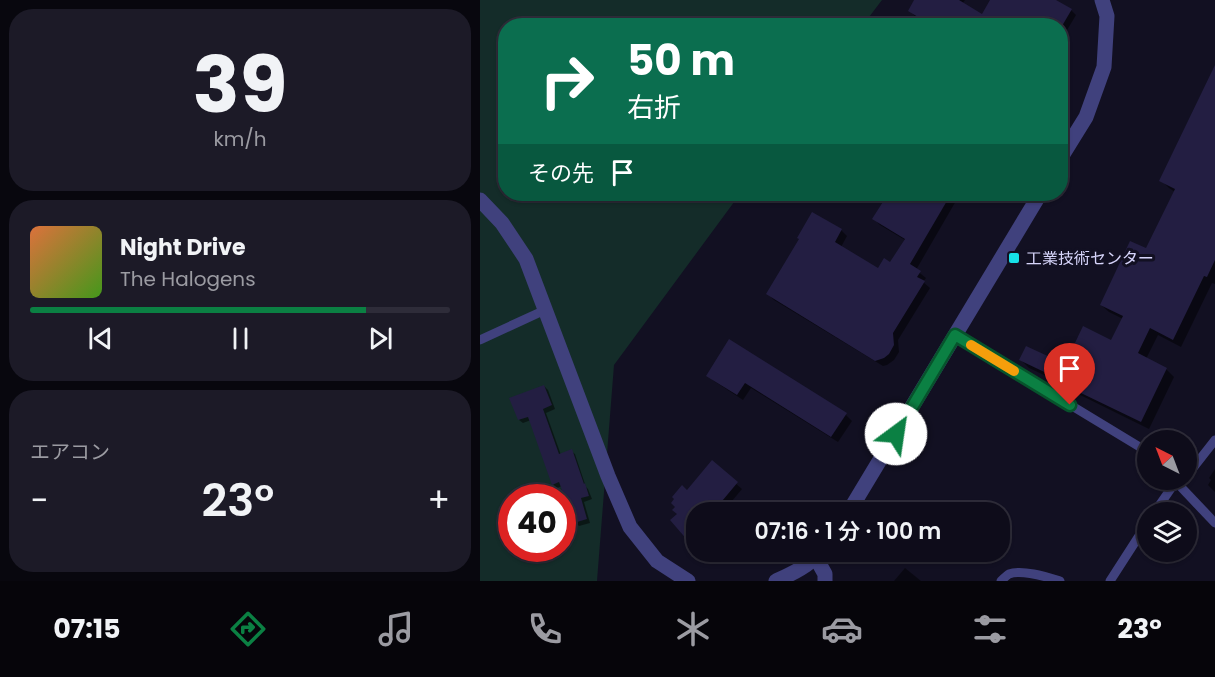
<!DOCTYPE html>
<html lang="ja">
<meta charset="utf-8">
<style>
:root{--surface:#0e0c1a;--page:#1c1a27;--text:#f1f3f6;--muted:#9b9ba2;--line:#2e2c39;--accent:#0b8043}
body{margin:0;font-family:Poppins,"Noto Sans JP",sans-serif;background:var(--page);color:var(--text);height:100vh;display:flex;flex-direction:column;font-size:22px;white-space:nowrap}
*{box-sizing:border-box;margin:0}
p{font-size:20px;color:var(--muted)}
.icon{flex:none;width:33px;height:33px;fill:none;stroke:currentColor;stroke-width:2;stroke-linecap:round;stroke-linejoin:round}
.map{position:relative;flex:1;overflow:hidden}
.panel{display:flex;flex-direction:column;gap:9px;padding:9px;background:#08070e;width:480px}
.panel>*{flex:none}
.hud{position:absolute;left:18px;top:18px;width:570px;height:183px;border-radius:24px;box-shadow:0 2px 4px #0004,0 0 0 2px var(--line);background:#0b6e4f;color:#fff;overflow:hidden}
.needle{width:39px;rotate:318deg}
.fabs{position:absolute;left:657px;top:430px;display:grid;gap:12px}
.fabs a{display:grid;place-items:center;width:60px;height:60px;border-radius:50%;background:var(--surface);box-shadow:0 2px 4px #0004,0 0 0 2px var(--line);font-size:30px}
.speed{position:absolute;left:18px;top:484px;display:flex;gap:12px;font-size:30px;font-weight:700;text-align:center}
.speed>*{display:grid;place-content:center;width:78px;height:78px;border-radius:50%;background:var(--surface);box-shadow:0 2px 4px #0004,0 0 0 2px var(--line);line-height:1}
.speed .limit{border:9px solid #d22;background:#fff;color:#111}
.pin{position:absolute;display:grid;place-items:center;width:51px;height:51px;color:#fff;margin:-62px -26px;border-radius:50% 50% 50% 0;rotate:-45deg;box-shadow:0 0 6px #0007}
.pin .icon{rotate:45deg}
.me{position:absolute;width:66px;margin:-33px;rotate:31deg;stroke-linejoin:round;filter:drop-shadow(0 0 4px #0008)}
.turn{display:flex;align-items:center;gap:21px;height:126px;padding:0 30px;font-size:27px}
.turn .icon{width:78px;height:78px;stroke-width:2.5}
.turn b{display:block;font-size:42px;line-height:51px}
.then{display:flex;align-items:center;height:57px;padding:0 30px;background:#0003;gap:12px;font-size:22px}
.big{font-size:45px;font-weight:600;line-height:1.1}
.panel .tile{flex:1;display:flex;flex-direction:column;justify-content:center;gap:9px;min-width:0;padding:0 21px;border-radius:24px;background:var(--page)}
.panel .dial{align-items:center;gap:0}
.dial b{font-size:78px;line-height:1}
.song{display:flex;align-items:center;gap:18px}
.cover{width:72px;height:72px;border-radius:9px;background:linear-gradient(135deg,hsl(20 70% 55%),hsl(100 70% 35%))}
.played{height:6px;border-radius:3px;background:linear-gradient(90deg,var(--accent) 80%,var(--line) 80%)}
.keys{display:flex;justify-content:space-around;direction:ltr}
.heat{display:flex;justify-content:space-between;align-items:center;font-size:33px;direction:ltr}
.trip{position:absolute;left:206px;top:502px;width:324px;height:60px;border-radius:24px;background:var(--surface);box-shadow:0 2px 4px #0004,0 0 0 2px var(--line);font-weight:600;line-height:60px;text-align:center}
.dock{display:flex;height:96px;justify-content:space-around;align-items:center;background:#06050a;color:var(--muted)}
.dock .icon{width:42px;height:42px}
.dock .on{color:var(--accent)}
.dock b{font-size:27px;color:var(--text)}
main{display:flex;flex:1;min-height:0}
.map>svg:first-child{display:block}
.green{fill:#142c29;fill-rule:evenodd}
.shadow{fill:#0007}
.building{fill:#231e42}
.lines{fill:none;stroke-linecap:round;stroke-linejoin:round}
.service{stroke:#40417d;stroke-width:9}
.minor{stroke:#40417d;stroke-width:15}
.tertiary{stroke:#40417d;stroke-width:15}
.route-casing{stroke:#07532c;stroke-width:15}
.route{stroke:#0b8043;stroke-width:10}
.slow{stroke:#f59e0b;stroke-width:10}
.poi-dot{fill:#16e0e7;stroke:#121022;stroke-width:2}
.labels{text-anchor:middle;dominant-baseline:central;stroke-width:6;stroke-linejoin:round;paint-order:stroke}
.poi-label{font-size:16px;fill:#d7d5fb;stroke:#121022;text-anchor:start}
</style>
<main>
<section class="panel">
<div class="tile dial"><b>39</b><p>km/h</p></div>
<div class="tile">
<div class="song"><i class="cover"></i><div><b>Night Drive</b><p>The Halogens</p></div></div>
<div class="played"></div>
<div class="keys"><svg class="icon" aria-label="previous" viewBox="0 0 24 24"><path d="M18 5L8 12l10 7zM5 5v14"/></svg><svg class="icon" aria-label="pause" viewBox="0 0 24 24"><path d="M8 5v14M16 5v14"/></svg><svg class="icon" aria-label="next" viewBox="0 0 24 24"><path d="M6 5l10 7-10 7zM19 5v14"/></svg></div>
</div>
<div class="tile"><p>エアコン</p>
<div class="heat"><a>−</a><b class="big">23°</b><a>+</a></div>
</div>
</section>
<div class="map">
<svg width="735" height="581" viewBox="0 0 735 581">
<rect width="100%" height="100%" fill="#121022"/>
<path class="green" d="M0 0H402L383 25 26 26V194H260L134 365 117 581H0ZM32 498H82V549H32Z"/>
<g class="shadow">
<path d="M436 0H485L482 4 503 16 512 0H573L591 10 596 15 580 42V26H475L472 24 471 26H452L435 16 430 11Z"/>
<path d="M735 68V284L732 283 701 347 678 335 666 359 686 369 694 377 669 429 586 388 581 383 549 368 541 360 585 366 632 342 643 319 629 312 621 305 667 250 695 192 689 188 681 180Z"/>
<path d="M410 194H480L436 270 446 278 443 282 450 288 418 340 419 352 414 360 407 365 403 366 294 300 288 294 321 239 333 214 361 230 367 236 361 247 398 270 411 264 425 240 400 225 394 219Z"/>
<path d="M249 341 366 415 372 421 358 442 271 388 263 400 234 381 228 375Z"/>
<path d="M64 386 68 390 75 409 66 413 81 455 91 451 95 454 106 487 108 489 112 499 104 502 110 523 99 526 95 522 91 506 82 508V498H71L83 491 82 486 77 488 73 484 51 420 43 423 39 420Z"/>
<path d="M232 463 262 489 242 513H216V544L214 545 209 540 198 515 207 492Z"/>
<path d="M735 469V492L728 485 731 480 729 478Z"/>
<path d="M425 568 441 581H414Z"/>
</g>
<g class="building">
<path d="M434 0H479L502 14 510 0H576L592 9 582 26H477L466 20 463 26H453L428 11Z"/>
<path d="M735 65V260L727 277 724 276 693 340 670 328 658 353 687 368 661 422 576 381 577 378 539 360 546 346 585 364 603 326 631 340 643 316 620 305 650 241 666 248 695 189 679 181Z"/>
<path d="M408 194H471L430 264 441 271 437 277 445 281 413 333 414 345 409 354 404 358 395 361 286 294 319 239 317 238 332 212 362 229 355 242 398 268 404 258 410 262 425 239 392 219Z"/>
<path d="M249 339 367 413 351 437 265 383 257 395 226 376Z"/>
<path d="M64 385 72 405 63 409 79 454 92 449 104 484 105 483 109 496 101 498 107 519 94 523 88 502 82 503V498H69L68 494 82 490 79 482 72 485 48 417 38 420 29 398Z"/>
<path d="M232 460 258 482 232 513H216V536L209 542 190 520 197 514 192 510 195 507 191 503 194 499 192 497 202 485 207 490Z"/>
</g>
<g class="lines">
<g class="service">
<path d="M475 335 668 452"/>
<path d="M0 340 65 310"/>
<path d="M706 477 735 440"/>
<path d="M699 485 735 523"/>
<path d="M674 513 692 487 699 485 701 483"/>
<path d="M521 581C522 580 527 575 529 574 542 569 567 577 580 581"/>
<path d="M630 581 668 522"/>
</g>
<path class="minor" d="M336 558 345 574V581"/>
<g class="tertiary">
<path d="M580 159 606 117 624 67 627 16 622 0"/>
<path d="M0 200 22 223 46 259 128 476 150 527 177 561 208 581"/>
<path d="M368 513 560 194"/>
<path d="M296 581C311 574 329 566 340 552"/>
</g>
</g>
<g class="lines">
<defs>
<path id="route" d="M416 434 475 335 590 405"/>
</defs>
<use href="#route" class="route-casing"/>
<use href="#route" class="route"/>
<path class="slow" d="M491 345 534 371"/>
</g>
<rect class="poi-dot" x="528" y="252" width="12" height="12" rx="3"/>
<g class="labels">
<g class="poi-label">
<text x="546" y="258">工業技術センター</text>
</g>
</g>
</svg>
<div class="fabs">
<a><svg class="needle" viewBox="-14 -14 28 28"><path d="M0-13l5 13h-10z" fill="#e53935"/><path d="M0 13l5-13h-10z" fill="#9b9ba2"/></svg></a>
<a><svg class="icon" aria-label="layers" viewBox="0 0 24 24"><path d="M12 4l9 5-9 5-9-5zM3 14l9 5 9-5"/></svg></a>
</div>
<div class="speed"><div class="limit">40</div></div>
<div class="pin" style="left:590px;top:405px;background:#d93025"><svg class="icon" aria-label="arrive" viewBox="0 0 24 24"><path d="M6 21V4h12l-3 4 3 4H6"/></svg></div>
<svg class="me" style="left:416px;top:434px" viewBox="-20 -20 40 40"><circle r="19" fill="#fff"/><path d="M0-13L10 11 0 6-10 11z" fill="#0b8043"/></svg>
<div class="trip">07:16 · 1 分 · 100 m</div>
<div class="hud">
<div class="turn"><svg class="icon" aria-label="right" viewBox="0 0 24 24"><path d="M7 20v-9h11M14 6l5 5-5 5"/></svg><div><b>50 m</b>右折</div></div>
<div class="then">その先<svg class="icon" aria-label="arrive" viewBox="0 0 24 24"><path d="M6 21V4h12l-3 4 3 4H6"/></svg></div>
</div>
</div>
</main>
<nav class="dock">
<b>07:15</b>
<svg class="icon on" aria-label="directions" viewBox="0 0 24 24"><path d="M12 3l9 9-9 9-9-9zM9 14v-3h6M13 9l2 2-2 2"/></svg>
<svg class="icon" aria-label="music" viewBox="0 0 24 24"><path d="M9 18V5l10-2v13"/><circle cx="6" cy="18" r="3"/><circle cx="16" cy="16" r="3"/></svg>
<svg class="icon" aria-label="phone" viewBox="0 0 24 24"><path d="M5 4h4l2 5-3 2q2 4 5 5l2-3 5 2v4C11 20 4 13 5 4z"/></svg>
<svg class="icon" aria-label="climate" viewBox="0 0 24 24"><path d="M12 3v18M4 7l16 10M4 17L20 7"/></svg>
<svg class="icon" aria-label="car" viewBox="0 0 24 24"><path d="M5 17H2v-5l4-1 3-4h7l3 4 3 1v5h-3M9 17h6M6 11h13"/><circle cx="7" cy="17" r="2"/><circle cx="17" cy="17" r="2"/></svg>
<svg class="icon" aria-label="filters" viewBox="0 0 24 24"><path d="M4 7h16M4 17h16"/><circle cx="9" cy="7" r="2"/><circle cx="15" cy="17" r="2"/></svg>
<b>23°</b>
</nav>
